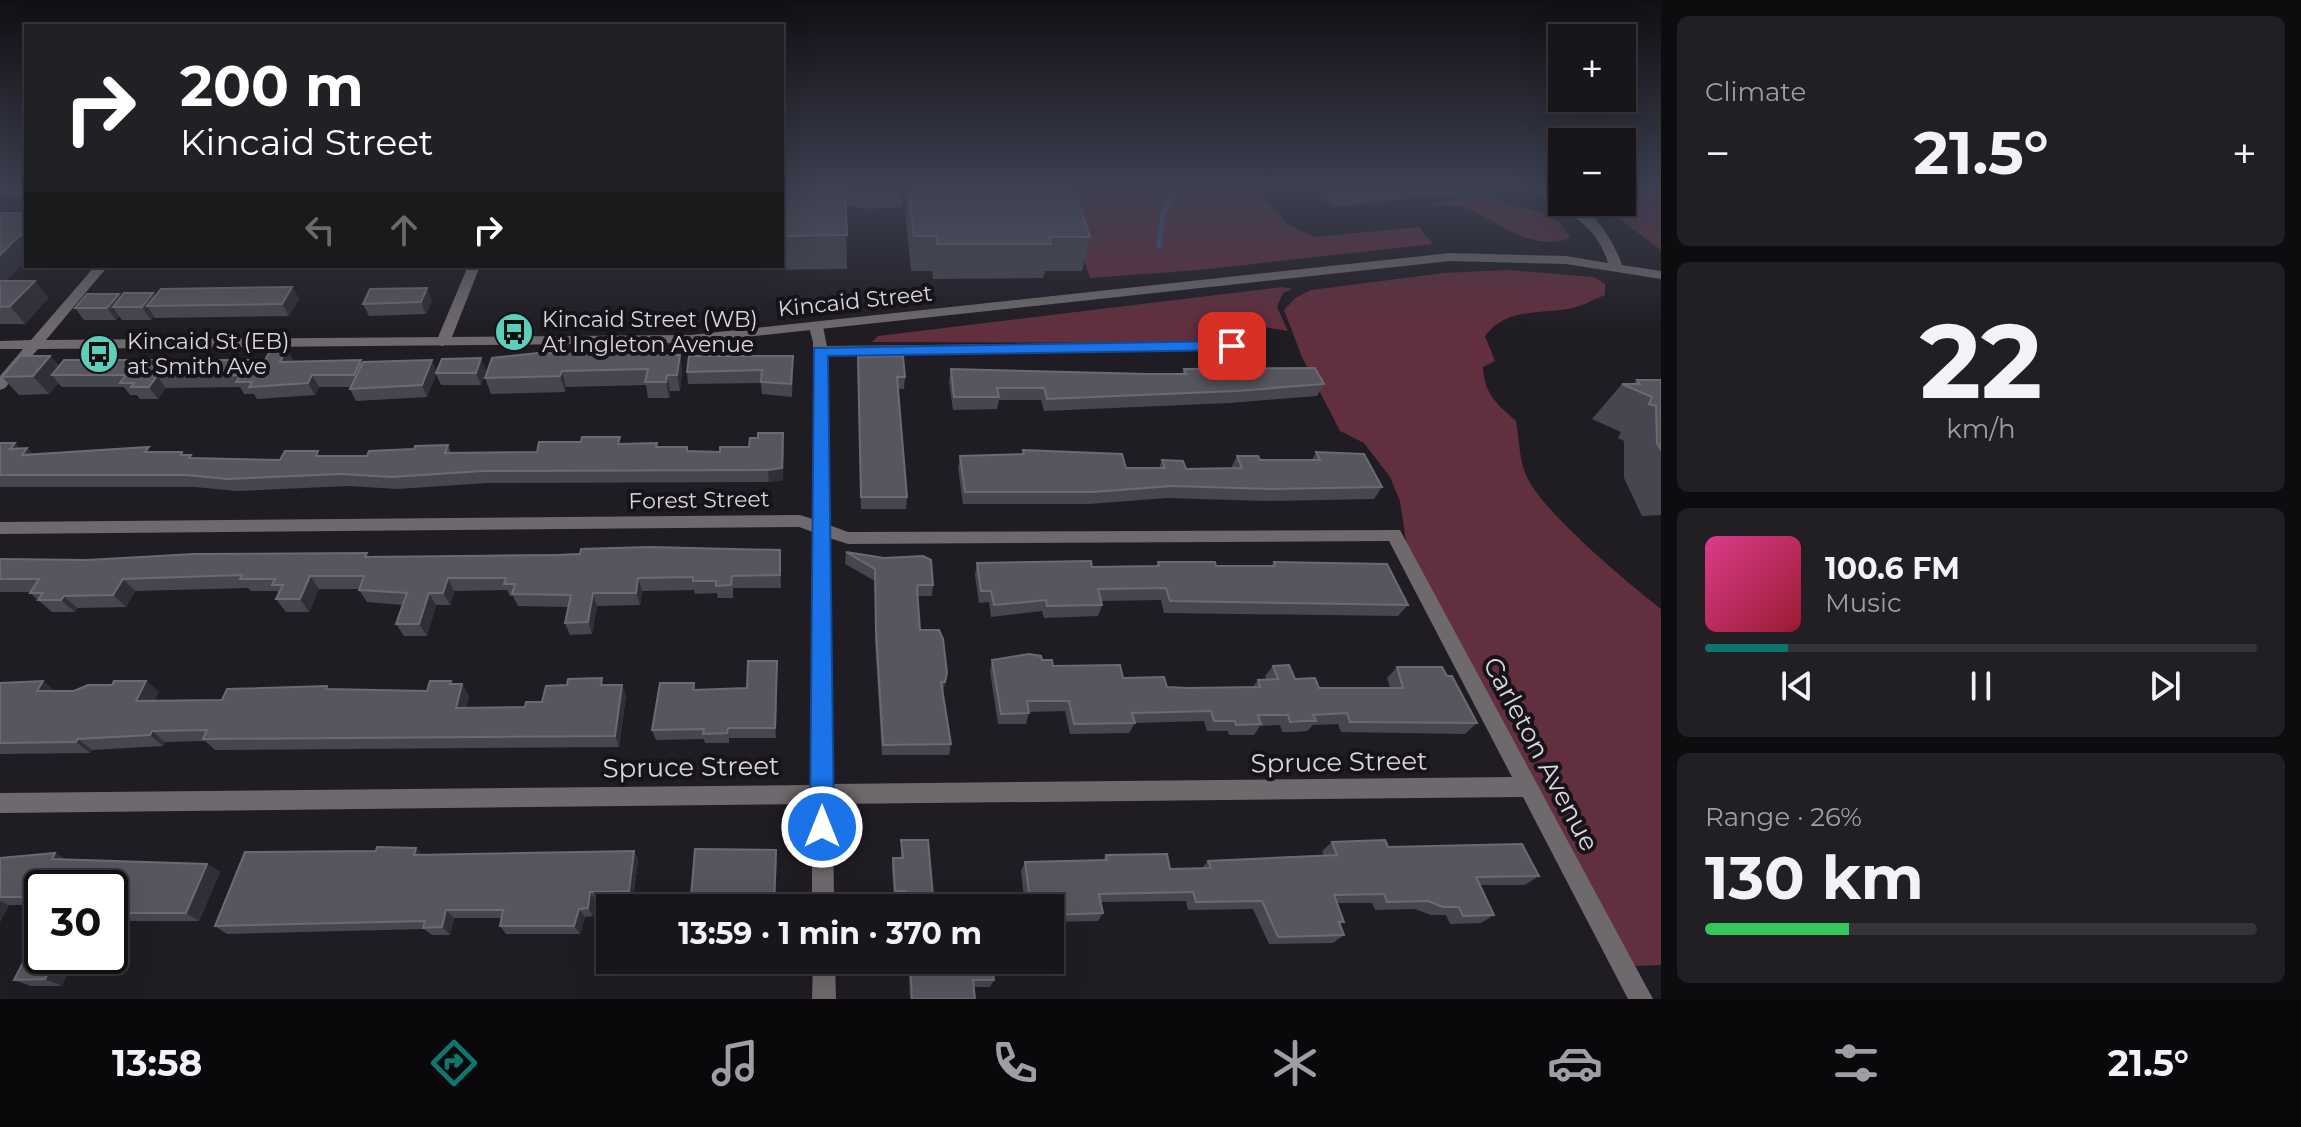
<!DOCTYPE html>
<meta charset="utf-8">
<style>
:root{--surface:#18151b;--page:#211e24;--text:#f1f3f6;--muted:#9f9fa3;--line:#36343a;--accent:#0f766e}
body{margin:0;font-family:Montserrat,sans-serif;background:var(--page);color:var(--text);height:100vh;display:flex;flex-direction:column;font-size:30px;white-space:nowrap}
*{box-sizing:border-box;margin:0}
p{font-size:26px;color:var(--muted)}
.icon{flex:none;width:44px;height:44px;fill:none;stroke:currentColor;stroke-width:2;stroke-linecap:round;stroke-linejoin:round}
.map{position:relative;flex:1;overflow:hidden}
.panel{display:flex;flex-direction:column;gap:16px;padding:16px;background:#0d0c0f;width:640px}
.panel>*{flex:none}
.guide{position:absolute;left:24px;top:24px;width:760px;height:244px;border-radius:0px;box-shadow:0 8px 32px #0002,0 0 0 2px var(--line);background:#202124;color:#fff;overflow:hidden}
.buttons{position:absolute;left:1548px;top:24px;display:grid;gap:16px}
.buttons a{display:grid;place-items:center;width:88px;height:88px;border-radius:0px;background:var(--surface);box-shadow:0 8px 32px #0002,0 0 0 2px var(--line);font-size:40px}
.speed{position:absolute;left:24px;top:870px;display:flex;gap:16px;font-size:40px;font-weight:700;text-align:center}
.speed>*{display:grid;place-content:center;width:104px;height:104px;border-radius:50%;background:var(--surface);box-shadow:0 8px 32px #0002,0 0 0 2px var(--line);line-height:1}
.speed .limit{border:4px solid #111;border-radius:12px;background:#fff;color:#111}
.pin{position:absolute;display:grid;place-items:center;width:68px;height:68px;color:#fff;margin:-34px;border-radius:16px;box-shadow:0 4px 12px #0006}
.me{position:absolute;width:88px;margin:-44px;rotate:0deg;stroke-linejoin:round;filter:drop-shadow(0 0 6px #0008)}
.turn{display:flex;align-items:center;gap:28px;height:168px;padding:0 24px;font-size:36px}
.turn .icon{width:104px;height:104px;stroke-width:2.5}
.turn b{display:block;font-size:56px;line-height:68px}
.lanes{display:flex;align-items:center;height:76px;padding:0 24px;background:#0003;justify-content:center;gap:40px;direction:ltr}
.lanes .off{opacity:.35}
.big{font-size:60px;font-weight:700;line-height:1.1}
.panel .tile{flex:1;display:flex;flex-direction:column;justify-content:center;gap:12px;min-width:0;padding:0 28px;border-radius:12px;background:var(--page)}
.panel .dial{align-items:center;gap:0}
.dial b{font-size:104px;line-height:1}
.song{display:flex;align-items:center;gap:24px}
.cover{width:96px;height:96px;border-radius:12px;background:linear-gradient(135deg,hsl(330 70% 55%),hsl(350 70% 35%))}
.played{height:8px;border-radius:4px;background:linear-gradient(90deg,var(--accent) 15%,var(--line) 15%)}
.keys{display:flex;justify-content:space-around;direction:ltr}
.heat{display:flex;justify-content:space-between;align-items:center;font-size:44px;direction:ltr}
.charge{height:12px;border-radius:6px;background:linear-gradient(90deg,#34c759 26%,var(--line) 0)}
.trip{position:absolute;left:596px;top:894px;width:468px;height:80px;border-radius:0px;background:var(--surface);box-shadow:0 8px 32px #0002,0 0 0 2px var(--line);font-weight:700;line-height:80px;text-align:center}
.tab-bar{display:flex;height:128px;justify-content:space-around;align-items:center;background:#0a080b;color:var(--muted)}
.tab-bar .icon{width:56px;height:56px}
.tab-bar .selected{color:var(--accent)}
.tab-bar b{font-size:36px;color:var(--text)}
main{display:flex;flex:1;min-height:0}
.map>svg:first-child{display:block}
.green{fill:#622f3e}
.lines{fill:none;stroke-linecap:round;stroke-linejoin:round}
.stream{stroke:#3e5b85;stroke-width:5}
.minor{fill:#6d696c;fill-rule:evenodd}
.tertiary{fill:#6d696c;fill-rule:evenodd}
.wall{fill:#464650}
.shaded-wall{fill:#302f38}
.building{fill:#56565f;stroke:#6b6a72;stroke-width:2}
.route{fill:#1a73e8;stroke:#114b97;stroke-width:2}
.labels{text-anchor:middle;dominant-baseline:central;stroke-width:8;stroke-linejoin:round;paint-order:stroke}
.street-label{font-size:22px;fill:#dad7dc;stroke:#17131a}
.poi-label{font-size:22px;fill:#dad7dc;stroke:#17131a;text-anchor:start}
.near-street-label{font-size:26px;fill:#dad7dc;stroke:#17131a}
</style>
<main>
<div class="map">
<svg width="1661" height="999" viewBox="0 0 1661 999">
<rect width="100%" height="100%" fill="#201c24"/>
<g class="green">
<path d="M929 188H1256L1287 224 1314 237 1419 227 1433 244 1199 270 1090 278 1068 212Z"/>
<path d="M1622 188H1661V250L1597 202H1622Z"/>
<path d="M1488 193C1514 217 1553 200 1570 238 1527 254 1497 217 1462 207 1451 204 1440 207 1430 204Z"/>
<path d="M1507 270 1594 277 1605 284V295C1593 300 1580 307 1568 309 1536 314 1507 308 1485 336L1495 361 1483 367C1484 394 1497 404 1516 421 1519 437 1519 459 1526 475 1540 510 1629 584 1661 609V965L1635 966 1407 548 1400 501 1390 477 1364 443 1340 431 1302 357 1284 310 1295 298 1311 290 1444 273Z"/>
<path d="M1283 287 1292 289 1283 293 1277 307 1288 331 1247 324 1226 331 1222 343 872 342 878 336Z"/>
</g>
<g class="lines">
<path class="stream" d="M1159 245 1163 212 1171 197 1169 188"/>
<g class="minor">
<path d="M468 266H480L450 342 443 346 438 345 436 342Z"/>
<path d="M816 323 823 327 827 346 1232 342 1257 336 1262 337V343L1232 350 827 355 829 525 848 532 1400 530 1653 999H1628L1523 797 833 804 834 908H812V804L0 813V793L812 785 813 532 799 527 0 534V522L800 515 813 519V342L809 327ZM829 538 848 544 1389 541 1512 777 832 784Z"/>
<path d="M813 960H835L836 999H812Z"/>
</g>
<path class="tertiary" d="M1532 188H1546L1562 197V202C1591 202 1614 241 1622 265L1661 271V279L1566 264 1450 261 691 343 38 349 5 388 0 390V376L23 349H0V341L31 340 95 266H108L46 340 691 335 1450 253 1566 256 1608 263C1594 218 1563 215 1532 188Z"/>
</g>
<g class="wall">
<rect x="0" y="188" width="26" height="8"/>
<path d="M782 188H905V195L902 196 901 207 867 209 846 204 847 269 758 270V266L678 267 782 266Z"/>
<path d="M908 188 1090 237 1082 271H1045L1043 278 933 279 932 271H911L906 220Z"/>
<path d="M1313 188H1473L1471 191 1333 207Z"/>
<path d="M0 213H26V260L6 281H35L48 298 25 324H0Z"/>
<path d="M292 287 299 299 289 316 155 318 154 316 151 320H122L119 316 116 320H84L75 308 119 294 121 297 155 296Z"/>
<path d="M432 300 426 314 369 316 363 304Z"/>
<path d="M680 355 682 371 680 391H670L669 398H648L646 385 566 387 565 392 491 394 485 378Z"/>
<path d="M50 356 59 366 294 361 363 363 437 371 486 370 481 385H441L436 374 427 397 356 401 350 389V387H319L315 395 257 399 254 394H244L240 387 166 388 158 399H140L137 395H130L124 387H62L58 383 49 394 19 395 2 377Z"/>
<path d="M858 357 905 377 904 389H898L907 497 906 509H861Z"/>
<path d="M793 368 792 397 762 394 761 383 688 384 687 372Z"/>
<path d="M951 369 1149 374H1182L1184 369 1324 384 1317 396 1230 403 1044 411 1041 400H999L997 409 953 410 949 381Z"/>
<path d="M1637 380H1661V515L1642 516 1624 478V441L1618 438 1621 432 1592 419 1622 384H1633Z"/>
<path d="M0 443 20 448H27L33 454 182 452 184 455 193 458 280 460 321 456H367L414 449 448 445 451 453 537 452 621 444 657 443 658 447 688 451 720 452 784 445 783 480 769 482 487 483 398 489 348 486 237 491 195 487H0Z"/>
<path d="M1023 450 1126 468H1159L1162 460 1186 469 1231 468 1237 456 1260 460H1312L1316 452 1382 487 1374 499 1265 501 1167 498 1089 504H963L958 468 960 456 1022 454Z"/>
<path d="M780 550 781 588H733V598H718L717 593 695 594 694 590 642 591 640 605 597 606 592 634 570 635 565 623 568 607 518 606 513 596H510L507 590 454 591 450 605H436L427 636H404L396 624 403 605 367 602 359 590 360 589H319L309 612H286L276 599 279 594 277 591H251L248 588 135 591 126 607 77 608 75 612H52L30 593 31 592H0V559L87 560 370 557Z"/>
<path d="M846 552 933 585 932 596H918L920 630 947 673 943 693 951 744 949 755H882L875 642V581L845 564Z"/>
<path d="M1158 562 1216 566H1271L1274 562 1408 605 1398 616 1164 613 1161 600 1101 601 1102 605 1098 616 1044 618 1042 611 991 617 989 602 979 603 975 575 977 563 1092 567 1156 566Z"/>
<path d="M992 660H1042L1053 666 1167 687 1187 688 1253 687 1258 680 1266 679 1265 676 1273 666 1295 679 1319 688H1390L1387 678 1397 667 1447 676 1477 723 1465 734 1341 732 1338 724 1313 725 1307 731 1295 732H1282L1280 725 1260 726 1254 735H1229L1228 731H1207L1204 721 1135 723 1129 733 1070 734 1065 711 1029 712 1026 724H998L990 671Z"/>
<path d="M777 661 776 738H729V743H705L704 739 656 740 652 730 694 683 695 690 747 688Z"/>
<path d="M146 681 159 692 154 701 222 700 330 689 427 691 453 684H462L469 696 466 708 525 707 605 685H622L626 696 619 747 215 750 205 741 165 742 163 746 92 750 90 753 0 754V683L56 691H74L112 685Z"/>
<path d="M901 840 934 908H905V899H894L892 867 893 858H901Z"/>
<path d="M1332 842 1388 847 1539 876 1525 885H1480L1494 915 1481 923 1450 924 1446 915H1431L1415 909 1375 910 1372 903H1337L1344 922 1340 924 1344 935 1333 943 1269 944 1253 909 1188 910 1186 901 1101 902 1103 913 1098 921 1052 922 1055 937 1050 945V908H1025L1021 871 1025 862 1102 861 1106 855 1170 869 1202 868 1208 861 1324 856 1322 851Z"/>
<path d="M634 851 638 860 633 900H595L593 916 585 917 580 934H506L500 926 501 918H454L450 935H432L424 929 227 934 215 926 423 855Z"/>
<path d="M55 853 67 860 207 864 220 872 199 921H129L125 930H110V888H42V956L62 986H31L14 980 41 928 26 922 35 905H9L0 922V858Z"/>
<path d="M908 960H991L994 980 990 987H974L975 999H910Z"/>
</g>
<g class="shaded-wall">
<path d="M902 188H905V195L902 196Z"/>
<path d="M20 235 26 242V260L0 287V255Z"/>
<path d="M35 281 48 298 25 324 10 306Z"/>
<path d="M292 287 299 299 289 316 282 304Z"/>
<path d="M427 288 432 300 426 314 421 302Z"/>
<path d="M153 293 161 306H147L154 316 151 320 142 307Z"/>
<path d="M119 294 127 306 113 307 119 316 116 320 107 308Z"/>
<path d="M287 349 294 361 280 362Z"/>
<path d="M680 355 682 371 680 391 677 375Z"/>
<path d="M50 356 65 374 52 375 58 383 49 394 33 376Z"/>
<path d="M481 358 486 370 481 385 476 373Z"/>
<path d="M432 360 437 372 427 397 422 385Z"/>
<path d="M562 371 566 387 565 392 560 376Z"/>
<path d="M312 375 319 387 315 395 308 383Z"/>
<path d="M667 375 670 391 669 398 666 382Z"/>
<path d="M157 376 166 388 158 399 149 387Z"/>
<path d="M783 433V480L769 482 768 470Z"/>
<path d="M15 443 24 452 27 448 38 460 33 467 10 449Z"/>
<path d="M310 576 319 589 309 612 300 599Z"/>
<path d="M448 578 454 591 450 605 443 593Z"/>
<path d="M638 578 642 591 640 605 636 593Z"/>
<path d="M123 579 135 591 126 607 113 595Z"/>
<path d="M429 593 436 605 427 636 419 624Z"/>
<path d="M593 593 597 606 592 634 588 622Z"/>
<path d="M64 596 77 608 75 612 61 600Z"/>
<path d="M777 661V671L776 738 775 728Z"/>
<path d="M43 681 58 693 37 691Z"/>
<path d="M146 681 159 692 148 712 136 701Z"/>
<path d="M462 684 469 696 463 719 456 708Z"/>
<path d="M622 685 626 696 619 747 615 736Z"/>
<path d="M152 731 165 742 163 746 150 735Z"/>
<path d="M78 739 92 750 90 753 76 742Z"/>
<path d="M416 848 424 857 414 855Z"/>
<path d="M776 850 777 859 775 908H774Z"/>
<path d="M634 851 638 860 633 900 629 891Z"/>
<path d="M55 853 70 862 52 859Z"/>
<path d="M207 864 220 872 199 921 186 913Z"/>
<path d="M590 892 595 900 593 916 588 908Z"/>
<path d="M0 901 9 905 0 922Z"/>
<path d="M579 909 585 917 580 934 574 926Z"/>
<path d="M446 910 454 918 450 935 442 927Z"/>
<path d="M114 913 129 921 125 930 110 922Z"/>
<path d="M57 956H76L62 986 45 979Z"/>
</g>
<g class="building">
<path d="M782 188H845L847 235 782 236Z"/>
<path d="M908 188H1074L1090 237H1049L1051 244H937L936 236H914Z"/>
<path d="M0 213H26V235H20L0 255Z"/>
<path d="M0 281H35L10 306 0 307Z"/>
<path d="M292 287 282 304 147 306 161 289Z"/>
<path d="M427 288 421 302 363 304 370 289Z"/>
<path d="M124 293H153L142 307H113Z"/>
<path d="M87 294H119L107 308H75Z"/>
<path d="M275 343 287 349 280 362 361 360 354 375H312L308 383 249 387 252 382H236L241 375 157 376 149 387H131L134 383H120L126 375H52L64 360H265Z"/>
<path d="M538 353 680 355 677 375H667L666 382H645L648 369 562 371 560 376 485 378 492 358Z"/>
<path d="M20 356H50L33 376 2 377Z"/>
<path d="M689 356H793L791 384 761 382 762 370 687 372Z"/>
<path d="M903 356 905 377H897L907 497H861L858 357Z"/>
<path d="M481 358 476 373H436L442 359Z"/>
<path d="M432 360 422 385 350 389 363 362Z"/>
<path d="M1315 368 1324 384 1236 391 1047 399 1044 388H997L999 397H954L951 369 1149 374H1186L1184 369Z"/>
<path d="M1637 380H1661V450L1657 443 1656 406 1649 404 1652 397 1622 384H1640Z"/>
<path d="M758 433H783L782 468 768 470 482 471 392 477 341 474 228 479 186 475H0V443H15L10 449 27 448 22 455 149 447 145 452H182L181 455H191L189 458 280 460 285 451H318L316 456H367L369 451 414 449 415 446 448 445 445 453 537 452 539 442H581L582 437H620L618 444 657 443 656 447H687V451L720 452V447H749L750 438H758Z"/>
<path d="M1023 450 1122 454 1126 468H1165L1162 460 1183 461 1186 469 1242 468 1237 456H1258L1260 460H1320L1316 452 1364 454 1382 487 1271 489 1172 486 1093 492H965L960 456 1024 454Z"/>
<path d="M649 547 780 550V575L732 576 731 585 716 586V581H693V577L638 578 636 593H593L588 622 565 623 571 595 512 594 515 584H504L506 578H448L443 593H429L419 624H396L407 593 359 590 364 576H310L300 599H276L283 585H272L275 579H240L242 575 123 579 113 595 64 596 61 600H38L43 593H30L39 579H0V559L87 560 194 554 367 553 365 557 558 555 580 554 581 549Z"/>
<path d="M846 552 884 558 923 556 931 560 933 585H918L917 588 920 630H939L943 639 947 673 945 682H941L951 744 883 745 876 631 875 569Z"/>
<path d="M1091 561 1092 567 1159 566 1158 562H1215L1216 566H1275L1274 562 1387 564 1408 605 1170 601 1166 588 1098 589 1102 605 1047 606 1046 600 994 605 991 591H981L977 563Z"/>
<path d="M1029 654 1041 656 1042 660H1052L1053 666 1120 665 1123 678 1164 677 1167 687 1187 688 1260 687 1258 680 1278 679 1273 666 1289 665 1295 679 1315 678 1319 688H1403L1397 667H1442L1447 676H1452L1477 723 1350 722 1347 713 1313 715 1316 721H1304L1290 722 1288 715H1258L1261 724 1236 725 1235 721H1214L1211 711 1132 713 1135 723 1074 724 1069 701H1027L1029 713 1001 714 992 660Z"/>
<path d="M748 661H777L775 728H728L727 733 703 734 704 729 652 730 660 683H694L693 690 747 688Z"/>
<path d="M602 678 601 685H622L615 736 203 739 207 730 152 731 150 735 78 739 76 742 0 743V683L43 681 37 691H74L88 685H112L114 681H146L136 701 222 700 227 689 327 686 326 689 427 691 430 681H451L450 684H462L456 708 525 707 526 702H542L546 686 567 685 568 679Z"/>
<path d="M901 840H928L934 908H907L906 891H895L893 858H903Z"/>
<path d="M1385 840 1388 847 1522 844 1539 876 1476 877 1494 915 1463 916 1459 907H1443L1428 901 1387 902 1384 894 1334 895 1344 922H1339L1344 935 1278 937 1262 901 1196 902 1193 892 1099 894 1103 913 1051 915 1055 937H1050V908H1031L1025 862 1107 860 1106 855 1167 854 1170 869 1211 868 1208 861 1337 855 1332 842Z"/>
<path d="M377 847 416 848 414 855 634 851 629 891 590 892 588 908 579 909 574 926H500L503 910H446L442 927 423 928 425 921 215 926 245 852 376 851Z"/>
<path d="M695 849 776 850 774 908H690Z"/>
<path d="M55 853 52 859 207 864 186 913H114L110 922V888H42V921L26 922 40 897H0V858Z"/>
<path d="M42 926V956H57L45 979 14 980Z"/>
<path d="M910 960H991L994 980H973L975 999H912Z"/>
</g>
<linearGradient id="sky" x2="0" y2="1"><stop stop-color="#120f14"/><stop offset="0.57" stop-color="#3c4050"/><stop offset="1" stop-color="#3c4050" stop-opacity="0"/></linearGradient>
<rect width="1661" height="328" fill="url(#sky)"/>
<path class="route" d="M1232 341 1237 342V350L828 356 834 827 831 836 822 839 814 836 810 827 814 348Z"/>
<defs>
<symbol id="bus-disc" viewBox="-11 -11 22 22"><circle r="9.5" fill="#5cceba" stroke="#17131a"/><path d="M-5-6H5V4H4V6H2V4H-2V6H-4V4H-5ZM-3.5-4V0h7V-4ZM-3.5 1.2v1.5H-2V1.2ZM2 1.2v1.5H3.5V1.2Z" fill="#111"/></symbol>
</defs>
<g fill-rule="evenodd">
<use href="#bus-disc" x="492" y="310" width="44" height="44"/>
<use href="#bus-disc" x="77" y="332" width="44" height="44"/>
</g>
<g class="labels">
<g class="street-label">
<text transform="translate(855 301) rotate(-6)">Kincaid Street</text>
<text transform="translate(699 500) rotate(-1)">Forest Street</text>
</g>
<g class="poi-label">
<text x="542" y="319">Kincaid Street (WB)<tspan x="542" dy="25">At Ingleton Avenue</tspan></text>
<text x="127" y="341">Kincaid St (EB)<tspan x="127" dy="25">at Smith Ave</tspan></text>
</g>
<g class="near-street-label">
<text transform="translate(1541 754) rotate(62)">Carleton Avenue</text>
<text transform="translate(1339 762) rotate(-1)">Spruce Street</text>
<text transform="translate(691 767) rotate(-1)">Spruce Street</text>
</g>
</g>
</svg>
<div class="buttons">
<a>+</a>
<a>−</a>
</div>
<div class="speed"><div class="limit">30</div></div>
<div class="pin" style="left:1232px;top:346px;background:#d93025"><svg class="icon" aria-label="arrive" viewBox="0 0 24 24"><path d="M6 21V4h12l-3 4 3 4H6"/></svg></div>
<svg class="me" style="left:822px;top:827px" viewBox="-20 -20 40 40"><circle r="17" fill="#1a73e8" stroke="#fff" stroke-width="3"/><path d="M0-11L8 9 0 5-8 9z" fill="#fff"/></svg>
<div class="trip">13:59 · 1 min · 370 m</div>
<div class="guide">
<div class="turn"><svg class="icon" aria-label="right" viewBox="0 0 24 24"><path d="M7 20v-9h11M14 6l5 5-5 5"/></svg><div><b>200 m</b>Kincaid Street</div></div>
<div class="lanes"><svg class="icon off" aria-label="left" viewBox="0 0 24 24"><path d="M17 20v-9H6M10 6l-5 5 5 5"/></svg><svg class="icon off" aria-label="ahead" viewBox="0 0 24 24"><path d="M12 20V5M6 11l6-6 6 6"/></svg><svg class="icon" aria-label="right" viewBox="0 0 24 24"><path d="M7 20v-9h11M14 6l5 5-5 5"/></svg></div>
</div>
</div>
<section class="panel">
<div class="tile"><p>Climate</p>
<div class="heat"><a>−</a><b class="big">21.5°</b><a>+</a></div>
</div>
<div class="tile dial"><b>22</b><p>km/h</p></div>
<div class="tile">
<div class="song"><i class="cover"></i><div><b>100.6 FM</b><p>Music</p></div></div>
<div class="played"></div>
<div class="keys"><svg class="icon" aria-label="previous" viewBox="0 0 24 24"><path d="M18 5L8 12l10 7zM5 5v14"/></svg><svg class="icon" aria-label="pause" viewBox="0 0 24 24"><path d="M8 5v14M16 5v14"/></svg><svg class="icon" aria-label="next" viewBox="0 0 24 24"><path d="M6 5l10 7-10 7zM19 5v14"/></svg></div>
</div>
<div class="tile"><p>Range · 26%</p><b class="big">130 km</b><div class="charge"></div></div>
</section>
</main>
<nav class="tab-bar">
<b>13:58</b>
<svg class="icon selected" aria-label="directions" viewBox="0 0 24 24"><path d="M12 3l9 9-9 9-9-9zM9 14v-3h6M13 9l2 2-2 2"/></svg>
<svg class="icon" aria-label="music" viewBox="0 0 24 24"><path d="M9 18V5l10-2v13"/><circle cx="6" cy="18" r="3"/><circle cx="16" cy="16" r="3"/></svg>
<svg class="icon" aria-label="phone" viewBox="0 0 24 24"><path d="M5 4h4l2 5-3 2q2 4 5 5l2-3 5 2v4C11 20 4 13 5 4z"/></svg>
<svg class="icon" aria-label="climate" viewBox="0 0 24 24"><path d="M12 3v18M4 7l16 10M4 17L20 7"/></svg>
<svg class="icon" aria-label="car" viewBox="0 0 24 24"><path d="M5 17H2v-5l4-1 3-4h7l3 4 3 1v5h-3M9 17h6M6 11h13"/><circle cx="7" cy="17" r="2"/><circle cx="17" cy="17" r="2"/></svg>
<svg class="icon" aria-label="filters" viewBox="0 0 24 24"><path d="M4 7h16M4 17h16"/><circle cx="9" cy="7" r="2"/><circle cx="15" cy="17" r="2"/></svg>
<b>21.5°</b>
</nav>
